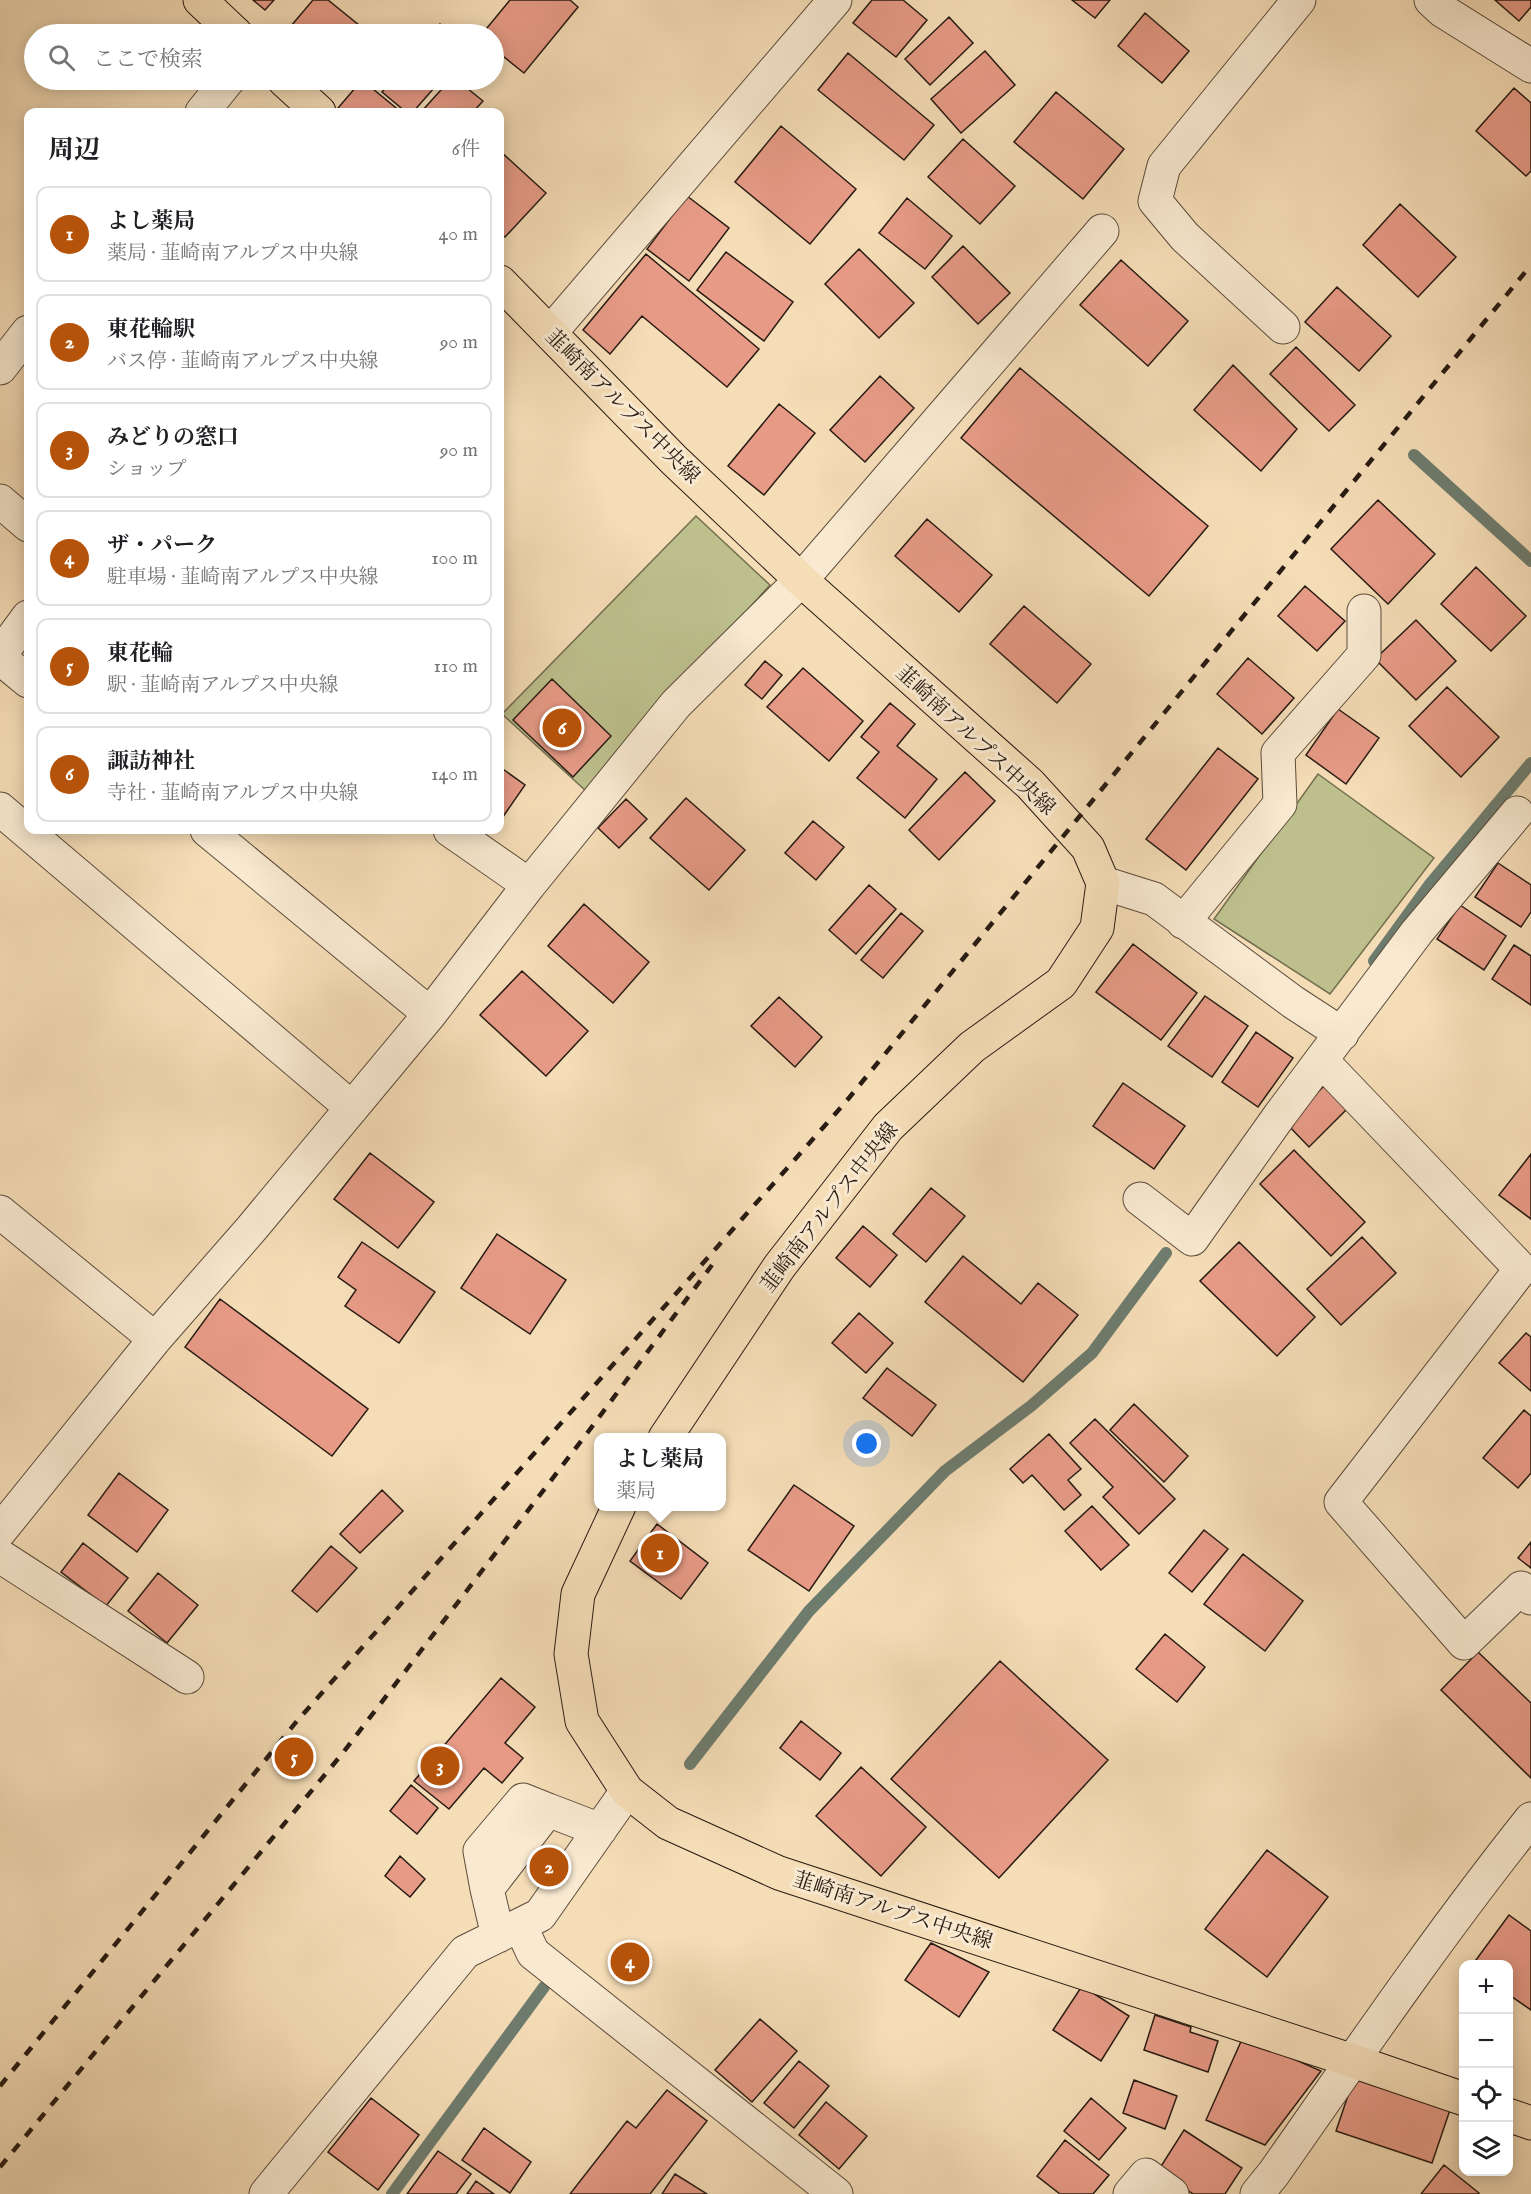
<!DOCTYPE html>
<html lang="ja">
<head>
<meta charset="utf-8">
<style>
	:root { --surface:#fff; --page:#f2f2f2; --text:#202124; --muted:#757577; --line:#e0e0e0; --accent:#b45309 }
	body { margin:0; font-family:"IM FELL English","Noto Serif JP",serif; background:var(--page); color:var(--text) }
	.controls { position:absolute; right:18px; bottom:18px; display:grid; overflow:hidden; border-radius:12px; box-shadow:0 3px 15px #0003 }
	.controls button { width:54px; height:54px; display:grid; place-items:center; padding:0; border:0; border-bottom:2px solid var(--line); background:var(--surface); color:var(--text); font:30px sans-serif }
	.you { position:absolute; left:867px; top:1444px; width:21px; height:21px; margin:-15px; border:4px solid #fff; border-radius:50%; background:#1a73e8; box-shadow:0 0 0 9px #1a73e833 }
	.badge { display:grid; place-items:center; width:39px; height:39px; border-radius:50%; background:var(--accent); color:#fff; font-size:20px; font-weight:700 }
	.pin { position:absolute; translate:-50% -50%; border:3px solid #fff; box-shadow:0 2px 6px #0006 }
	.popup { position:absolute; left:594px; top:1433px; width:132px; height:78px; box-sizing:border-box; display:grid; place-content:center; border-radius:12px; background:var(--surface); filter:drop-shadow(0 2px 4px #0005); font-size:20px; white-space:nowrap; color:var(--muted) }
	.popup b { font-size:22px; color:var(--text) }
	.popup::after { content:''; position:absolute; left:50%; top:100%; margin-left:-12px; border:12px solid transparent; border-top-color:var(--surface) }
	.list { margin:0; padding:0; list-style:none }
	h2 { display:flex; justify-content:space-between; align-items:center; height:78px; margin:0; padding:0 24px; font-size:26px }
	h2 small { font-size:20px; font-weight:400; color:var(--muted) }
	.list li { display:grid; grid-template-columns:39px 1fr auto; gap:18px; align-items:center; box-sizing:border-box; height:96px; margin:0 12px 12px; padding:0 12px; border:2px solid var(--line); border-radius:12px }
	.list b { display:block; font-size:22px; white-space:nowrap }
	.list p { margin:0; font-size:20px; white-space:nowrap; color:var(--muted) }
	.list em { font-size:20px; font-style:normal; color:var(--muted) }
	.icon { flex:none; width:33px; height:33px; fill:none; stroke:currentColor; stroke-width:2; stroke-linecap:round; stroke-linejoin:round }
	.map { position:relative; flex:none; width:1531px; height:2194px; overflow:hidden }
	.search { position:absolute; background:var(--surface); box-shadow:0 3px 15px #0003; left:24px; top:24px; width:480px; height:66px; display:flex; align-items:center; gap:15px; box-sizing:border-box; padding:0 21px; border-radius:33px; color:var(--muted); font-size:22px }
	.panel { position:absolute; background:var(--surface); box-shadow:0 3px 15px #0003; left:24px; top:108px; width:480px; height:726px; border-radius:12px }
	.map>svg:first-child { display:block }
</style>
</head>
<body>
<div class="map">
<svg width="1531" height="2194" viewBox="0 0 1531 2194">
	<rect width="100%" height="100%" fill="#f5ddb7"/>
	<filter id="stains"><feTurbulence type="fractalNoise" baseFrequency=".00333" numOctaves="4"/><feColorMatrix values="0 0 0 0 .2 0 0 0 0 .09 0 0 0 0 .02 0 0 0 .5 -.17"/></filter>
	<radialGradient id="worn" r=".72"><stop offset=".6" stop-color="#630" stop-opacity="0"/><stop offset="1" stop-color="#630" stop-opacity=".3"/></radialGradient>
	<path fill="#bdc08d" stroke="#726e50" stroke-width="1.5" d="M696,516L770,585L586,791L502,714Z
		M1318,774L1434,858L1330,994L1214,919Z"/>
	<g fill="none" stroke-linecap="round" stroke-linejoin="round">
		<path stroke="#6e7c6e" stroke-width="12" d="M1414,455L1531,561
			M1374,961L1430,884L1531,763
			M690,1764L809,1611L945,1471L1031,1406L1092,1353L1166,1253
			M392,2194L544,1987"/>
	</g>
	<path fill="#e79b87" stroke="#281b13" stroke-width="1.5" d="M253,0H274L265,10Z
		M313,0H328L370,34H286L285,33Z
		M510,0H570L578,7L524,73L494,49V34H482Z
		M872,0H903L927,20L896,57L853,23Z
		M1072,0H1110L1095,18Z
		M1495,0H1531V7L1519,21Z
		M1145,13L1189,51L1162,83L1118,46Z
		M949,17L973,43L930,85L905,59Z
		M440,24L453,34H431Z
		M985,51L1015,85L961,133L931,99Z
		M848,53L934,125L904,160L818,90Z
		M362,80L401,112H344L338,108Z
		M393,80H441L413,112H406L382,92Z
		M450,80H457L483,101L473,112H421Z
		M1514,88L1531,103V171L1526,176L1476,131Z
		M1056,92L1124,149L1083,199L1014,142Z
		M781,126L856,189L810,244L735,182Z
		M963,139L1015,186L980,224L928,177Z
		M500,151L546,193L505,237L500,233Z
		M687,196L729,228L689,281L647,249Z
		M907,198L952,236L925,269L879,233Z
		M1400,204L1456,257L1418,297L1363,245Z
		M963,246L1010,293L978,324L932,277Z
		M859,249L914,303L879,338L825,284Z
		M726,252L793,302L764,341L697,290Z
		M646,254L759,349L727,387L642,316L610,354L583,330Z
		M1121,260L1188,321L1148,366L1080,305Z
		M1337,287L1391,336L1359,371L1305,322Z
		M1296,347L1355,405L1329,431L1270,374Z
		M1233,365L1297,429L1261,471L1194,410Z
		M1020,368L1208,526L1149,596L961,438Z
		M880,376L914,408L865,462L830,430Z
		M779,404L815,433L764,495L728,466Z
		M1378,500L1435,554L1388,604L1331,549Z
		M927,519L992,575L959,612L895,556Z
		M1476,567L1526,616L1491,651L1441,604Z
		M1305,586L1345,621L1317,651L1278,616Z
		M1024,606L1091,664L1057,703L990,644Z
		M1416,620L1456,661L1416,700L1375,659Z
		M1248,658L1294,698L1262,734L1217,694Z
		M765,661L782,675L762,699L745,685Z
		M803,668L863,721L829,761L767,707Z
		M552,679L611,736L573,777L513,720Z
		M1447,687L1499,737L1461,777L1409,726Z
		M890,703L915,724L897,746L937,779L905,818L857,778L879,752L861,737Z
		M1338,709L1379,738L1346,784L1306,755Z
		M1218,748L1258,779L1186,870L1146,839Z
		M500,767L525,785L500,821Z
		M965,772L995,801L939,860L909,830Z
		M686,798L745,850L709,890L650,838Z
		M626,799L647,819L619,848L598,828Z
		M813,821L844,847L816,880L785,853Z
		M1498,863L1531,885V912L1521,927L1475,897Z
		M869,885L896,909L856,954L829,930Z
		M584,904L649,962L613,1003L548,946Z
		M1460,905L1506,936L1484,970L1437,939Z
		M901,913L923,931L883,978L861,960Z
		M1133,944L1197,993L1161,1040L1096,992Z
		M1514,945L1531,956V1005L1492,979Z
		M522,971L588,1031L546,1076L480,1015Z
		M1205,996L1248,1026L1212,1077L1168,1046Z
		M779,997L822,1037L795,1067L751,1026Z
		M1256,1032L1293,1058L1258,1107L1222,1082Z
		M1123,1083L1185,1126L1154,1169L1093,1126Z
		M1324,1086L1347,1109L1309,1147L1286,1123Z
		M1294,1150L1365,1222L1331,1256L1260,1184Z
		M370,1153L434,1202L398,1248L334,1199Z
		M1531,1154V1219L1499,1195Z
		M931,1188L965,1216L926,1262L893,1234Z
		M863,1226L897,1255L870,1287L836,1258Z
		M497,1234L566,1280L530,1334L461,1288Z
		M1362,1237L1396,1273L1341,1325L1307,1289Z
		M362,1242L435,1292L399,1343L345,1306L356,1290L338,1277Z
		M1239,1242L1315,1317L1277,1356L1200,1281Z
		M963,1256L1021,1304L1038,1283L1078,1315L1023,1382L925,1302Z
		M220,1299L368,1409L332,1456L185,1347Z
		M859,1313L893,1343L866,1373L832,1343Z
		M1526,1333L1531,1337V1391L1499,1363Z
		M887,1368L936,1405L912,1436L863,1398Z
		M1134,1404L1188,1456L1164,1482L1110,1430Z
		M1524,1410L1531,1416V1473L1518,1488L1483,1458Z
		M1095,1419L1175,1499L1139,1534L1103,1497L1113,1487L1070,1443Z
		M1049,1434L1081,1469L1068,1480L1081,1495L1064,1510L1032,1475L1023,1483L1010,1469Z
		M119,1473L168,1510L137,1552L88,1515Z
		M794,1485L854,1526L809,1591L748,1550Z
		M382,1490L403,1511L360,1553L340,1534Z
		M1092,1506L1129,1545L1101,1570L1065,1531Z
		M657,1524L708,1563L681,1599L630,1561Z
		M1204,1530L1228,1549L1192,1592L1169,1573Z
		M1531,1542V1568L1518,1558Z
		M83,1543L128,1578L106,1606L61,1572Z
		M331,1546L357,1568L317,1612L292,1591Z
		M1243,1554L1303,1601L1265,1651L1204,1604Z
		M158,1573L198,1605L167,1643L128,1611Z
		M1165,1634L1205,1667L1177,1702L1136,1669Z
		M1478,1652L1531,1703V1778L1441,1690Z
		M1000,1661L1108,1760L999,1878L891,1779Z
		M501,1678L535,1707L505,1743L523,1758L502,1783L484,1768L449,1809L414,1781Z
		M801,1721L841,1753L820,1780L780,1748Z
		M861,1767L926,1827L881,1876L816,1816Z
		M411,1785L438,1808L417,1834L390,1811Z
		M1267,1850L1328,1897L1267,1977L1205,1929Z
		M400,1856L425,1879L410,1897L385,1876Z
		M1509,1915L1531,1931V2010L1508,1994V1964H1473Z
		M931,1943L989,1972L959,2017L905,1980Z
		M1082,1986L1129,2016L1101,2061L1053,2030Z
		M1155,2015L1191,2027L1190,2032L1218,2041L1208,2072L1144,2050Z
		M760,2019L797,2051L752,2102L715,2070Z
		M1243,2037L1321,2071L1265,2145L1206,2120Z
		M799,2061L829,2086L794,2128L764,2103Z
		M1356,2072L1452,2104L1432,2163L1336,2131Z
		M1134,2080L1177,2096L1165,2129L1123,2113Z
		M667,2090L707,2121L650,2194H570L627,2121L636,2128Z
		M371,2098L419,2135L378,2190L328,2152Z
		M1091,2098L1126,2128L1099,2160L1064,2131Z
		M826,2102L867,2136L839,2169L799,2135Z
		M484,2128L531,2162L510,2193L462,2160Z
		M1184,2130L1242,2168L1225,2194H1193L1158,2171Z
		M1065,2140L1109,2175L1093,2194H1060L1037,2176Z
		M438,2151L471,2174L456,2194H407Z
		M1444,2165L1479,2193L1478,2194H1421Z
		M675,2174L707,2194H662Z
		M476,2181L494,2194H467Z"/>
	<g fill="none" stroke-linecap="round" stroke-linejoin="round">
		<defs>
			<path id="minor" d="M1431,0L1443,11L1531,66
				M202,112L228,80
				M1283,327L1185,237L1155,201L1164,166L1299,0
				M550,333L835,0
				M0,368L28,332
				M0,501L28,525
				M0,655L28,617
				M0,658L28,681
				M0,809L352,1108
				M207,830L430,1014
				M450,830L529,885
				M1103,883L1154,899L1293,1002L1342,1034
				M1183,922L1280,804L1278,753L1364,655V611
				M1322,1061L1521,1269L1341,1502L1464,1643L1521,1588L1531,1598
				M1140,1199L1192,1239L1280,1115L1417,932L1517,813
				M0,1212L155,1339
				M0,1531L155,1339L252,1228L430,1014L529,885L676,704L801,580L1102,231
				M0,1556L187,1677
				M487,1889L480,1851L523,1800L548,1810
				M520,1925L533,1953L836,2194
				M498,1936L487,1889L548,1810L600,1830
				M266,2194L465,1952L540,1915L627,1791
				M1130,2194L1146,2175L1172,2194
				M1257,2194L1274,2173C1358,2053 1440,1933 1531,1819"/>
			<path id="major" d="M200,0L236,34
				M284,80L319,112
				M500,282L674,460L801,580L1030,784L1088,848L1103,883L1097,928L1061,983L972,1047L888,1127L779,1267L665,1438
				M619,1506L578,1594L571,1654L582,1721L627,1791L668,1823L779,1873L1353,2061L1464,2099
				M1508,2115L1531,2123"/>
		</defs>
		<use href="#minor" stroke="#5b4c3c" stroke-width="35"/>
		<use href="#major" stroke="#281b13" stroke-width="35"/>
		<use href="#minor" stroke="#f8e9d0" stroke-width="33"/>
		<use href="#major" stroke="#f5ddb7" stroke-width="33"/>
		<path stroke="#281b13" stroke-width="4.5" stroke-dasharray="10 10" stroke-linecap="butt" d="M0,2086L297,1721L844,1104L1531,265
			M0,2167L342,1754L588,1432L712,1265"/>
	</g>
	<g text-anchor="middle" stroke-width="6" stroke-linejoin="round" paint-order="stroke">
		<g font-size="21" fill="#281b13" stroke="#f8e9d0">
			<text transform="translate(623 406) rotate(45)" y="7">韮崎南アルプス中央線</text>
			<text transform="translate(976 740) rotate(43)" y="7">韮崎南アルプス中央線</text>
			<text transform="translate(829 1207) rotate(-52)" y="7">韮崎南アルプス中央線</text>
			<text transform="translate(893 1910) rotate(18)" y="7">韮崎南アルプス中央線</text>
		</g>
	</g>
	<rect width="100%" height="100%" filter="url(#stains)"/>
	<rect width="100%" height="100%" fill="url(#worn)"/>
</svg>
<div class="controls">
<button>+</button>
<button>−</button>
<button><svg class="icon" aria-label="locate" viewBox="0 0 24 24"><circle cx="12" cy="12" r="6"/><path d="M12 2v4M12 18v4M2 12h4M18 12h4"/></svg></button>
<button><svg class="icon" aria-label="layers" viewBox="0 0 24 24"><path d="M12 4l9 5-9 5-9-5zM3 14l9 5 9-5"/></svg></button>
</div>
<div class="you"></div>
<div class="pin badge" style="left:660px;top:1553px">1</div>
<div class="popup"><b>よし薬局</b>薬局</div>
<div class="pin badge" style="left:549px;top:1867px">2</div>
<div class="pin badge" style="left:440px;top:1766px">3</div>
<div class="pin badge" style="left:630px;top:1962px">4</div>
<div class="pin badge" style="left:294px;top:1757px">5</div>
<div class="pin badge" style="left:562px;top:728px">6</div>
<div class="search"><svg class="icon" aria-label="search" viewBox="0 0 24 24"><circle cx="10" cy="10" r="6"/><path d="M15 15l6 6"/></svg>ここで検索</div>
<section class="panel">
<h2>周辺<small>6件</small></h2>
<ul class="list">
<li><span class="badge">1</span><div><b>よし薬局</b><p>薬局 · 韮崎南アルプス中央線</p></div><em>40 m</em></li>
<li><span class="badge">2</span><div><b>東花輪駅</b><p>バス停 · 韮崎南アルプス中央線</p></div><em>90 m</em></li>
<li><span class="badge">3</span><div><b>みどりの窓口</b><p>ショップ</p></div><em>90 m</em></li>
<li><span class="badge">4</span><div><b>ザ・パーク</b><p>駐車場 · 韮崎南アルプス中央線</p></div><em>100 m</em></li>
<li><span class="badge">5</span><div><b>東花輪</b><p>駅 · 韮崎南アルプス中央線</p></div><em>110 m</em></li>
<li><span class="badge">6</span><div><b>諏訪神社</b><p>寺社 · 韮崎南アルプス中央線</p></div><em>140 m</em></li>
</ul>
</section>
</div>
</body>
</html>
